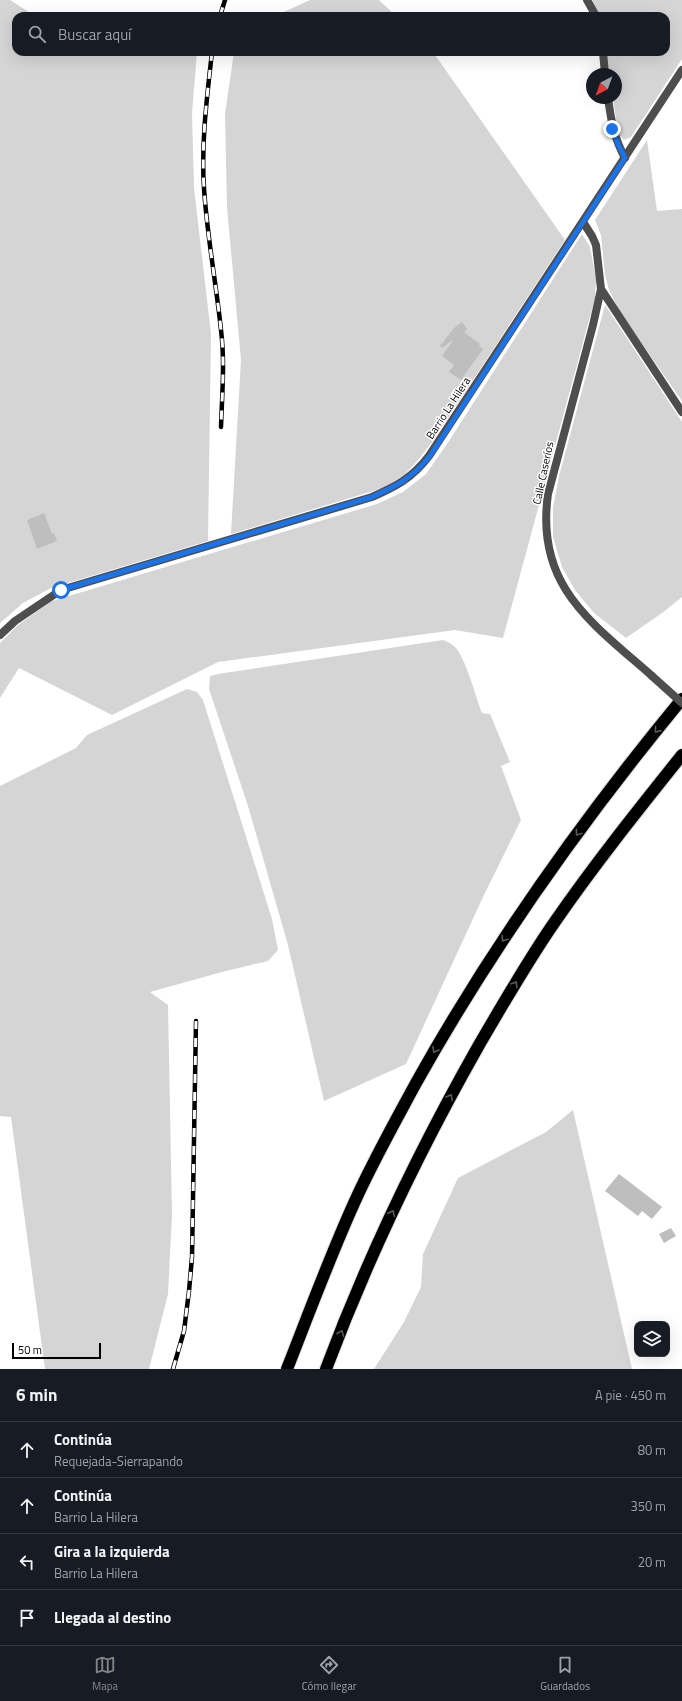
<!DOCTYPE html>
<html lang="es">
<head>
<meta charset="utf-8">
<style>
	:root { --surface:#171b24; --page:#242831; --text:#f1f3f6; --muted:#9ea1a6; --line:#363941; --accent:#858687 }
	body { margin:0; font-family:"Titillium Web",sans-serif; background:var(--page); color:var(--text) }
	.controls { position:absolute; right:12px; bottom:12px; display:grid; overflow:hidden; border-radius:8px; box-shadow:0 4px 16px #0002 }
	.controls button { width:36px; height:36px; display:grid; place-items:center; padding:0; border:0; border-bottom:1px solid var(--line); background:var(--surface); color:var(--text); font:20px sans-serif }
	.compass { position:absolute; left:586px; top:68px; width:36px; height:36px; border-radius:50%; background:var(--surface); box-shadow:0 4px 16px #0002; rotate:221deg }
	.scale { position:absolute; left:12px; bottom:10px; width:89px; box-sizing:border-box; padding-left:4px; border:2px solid #000; border-top:0; font-size:11px; line-height:14px; white-space:nowrap; color:#000; -webkit-text-stroke:3px #fff; paint-order:stroke }
	.stop { position:absolute; width:12px; height:12px; margin:-9px; border:3px solid #1a73e8; border-radius:50%; background:#fff }
	.stop.end { background:#1a73e8; border-color:#fff; box-shadow:0 1px 4px #0008 }
	.list { margin:0; padding:0; list-style:none }
	h2 { display:flex; justify-content:space-between; align-items:center; height:52px; margin:0; padding:0 16px; font-size:17px }
	h2 small { font-size:13px; font-weight:400; color:var(--muted) }
	.list li { display:grid; grid-template-columns:26px 1fr auto; gap:12px; align-items:center; box-sizing:border-box; height:56px; padding:0 16px; border-top:1px solid var(--line) }
	.list b { display:block; font-size:15px; white-space:nowrap }
	.list p { margin:0; font-size:13px; white-space:nowrap; color:var(--muted) }
	.list em { font-size:13px; font-style:normal; color:var(--muted) }
	.icon { flex:none; width:22px; height:22px; fill:none; stroke:currentColor; stroke-width:2; stroke-linecap:round; stroke-linejoin:round }
	.map { position:relative; flex:none; width:682px; height:1369px; overflow:hidden }
	.search { position:absolute; background:var(--surface); box-shadow:0 4px 16px #0002; left:12px; right:12px; top:12px; height:44px; display:flex; align-items:center; gap:10px; box-sizing:border-box; padding:0 14px; border-radius:12px; color:var(--muted); font-size:15px }
	.sheet { height:276px; background:var(--surface) }
	nav { display:flex; justify-content:space-around; align-items:center; box-sizing:border-box; height:56px; border-top:1px solid var(--line); background:var(--surface); font-size:11px; color:var(--muted) }
	nav a { display:grid; justify-items:center; gap:2px }
	nav .on { color:var(--accent) }
	.map>svg:first-child { display:block }
</style>
</head>
<body>
<div class="map">
<svg width="682" height="1369" viewBox="0 0 682 1369">
	<rect width="100%" height="100%" fill="#fff"/>
	<path fill="#d5d5d5" d="M0,0H10L35,16H16V52H197L192,113L194,188L211,334L208,541L51,588L23,603L0,623Z
		M310,0H379L396,16H275Z
		M592,0H682V59L631,137L624,140L618,133L613,98H616V74H609L606,52H666V16H599Z
		M234,52H433L565,240L433,441L418,460L404,475L383,488L231,534L241,360L227,207L225,114Z
		M647,140L657,211L682,209V401L621,314L609,290L605,275L601,235L595,220Z
		M582,234L590,247L596,279L595,298L503,638L455,630L218,662L112,715L19,668L0,698V643L18,625L52,601L377,504L403,492L426,474L449,441Z
		M605,305L682,422V597L662,613L626,638L594,613L575,590L562,567L553,537V508L559,476Z
		M443,640C448,642 452,644 456,648C467,662 475,695 482,713L490,714L510,762L501,766L521,820L483,897L406,1064L324,1101L288,945L248,806L209,689L210,676L218,674Z
		M187,689L197,692L203,700L272,919L278,950L268,961L222,972L150,992L168,1005L172,1215L168,1294L149,1369H45L11,1117L0,1116V786L76,748L87,735Z
		M573,1110L632,1369H374L404,1322L421,1287L423,1254L458,1178L546,1132Z"/>
	<path fill="#bebebe" d="M462,322L467,329L464,332L480,344L479,346L483,349L461,380L449,372L454,365L442,356L454,339L442,348L440,346L454,328Z
		M44,513L52,534L54,533L57,541L37,549L27,520Z
		M619,1174L662,1207L652,1219L642,1211L638,1216L605,1191Z
		M671,1228L676,1236L664,1243L659,1234Z"/>
	<g fill="none" stroke-linecap="round" stroke-linejoin="round">
		<defs>
			<path id="motorway" d="M287,1369C309,1313 330,1256 355,1201C373,1161 395,1122 416,1083C492,947 583,819 682,699
				M326,1369C368,1257 420,1149 479,1045C503,1004 527,962 554,923C594,865 638,810 682,755"/>
		</defs>
		<use href="#motorway" stroke="#dbdbdb" stroke-width="14"/>
		<path stroke="#4e4e4e" stroke-width="8" d="M587,0L596,16
			M603,52L605,74
			M608,98C611,120 614,138 625,158
			M583,222L592,236L596,245L601,289L593,325L548,494C535,586 591,622 652,676
			M601,289L682,412"/>
		<path stroke="#4e4e4e" stroke-width="8" d="M0,635L15,621L61,590L372,497C397,486 412,478 429,456L682,70"/>
		<use href="#motorway" stroke="#000" stroke-width="12"/>
		<defs>
			<path id="rail" d="M220,16L225,0
				M212,52C207,97 201,143 204,188C207,236 216,282 221,330C225,362 222,395 221,427
				M173,1369L184,1331L189,1291L192,1257L196,1021"/>
		</defs>
		<use href="#rail" stroke="#000" stroke-width="4.5"/>
		<use href="#rail" stroke="#fff" stroke-width="3" stroke-dasharray="9" stroke-linecap="butt"/>
		<path stroke="#4e4e4e" stroke-width="8" d="M652,676L682,703"/>
	</g>
	<defs><path id="oneway-chevron" d="M-2-3.5L2.5 0L-2 3.5" fill="none" stroke-width="1.6" stroke-linecap="round" stroke-linejoin="round"/></defs>
	<g stroke="#595959">
		<use href="#oneway-chevron" transform="translate(657 730) rotate(129)"/>
		<use href="#oneway-chevron" transform="translate(578 833) rotate(126)"/>
		<use href="#oneway-chevron" transform="translate(504 939) rotate(124)"/>
		<use href="#oneway-chevron" transform="translate(515 984) rotate(-58)"/>
		<use href="#oneway-chevron" transform="translate(435 1050) rotate(119)"/>
		<use href="#oneway-chevron" transform="translate(450 1097) rotate(-61)"/>
		<use href="#oneway-chevron" transform="translate(392 1213) rotate(-65)"/>
		<use href="#oneway-chevron" transform="translate(341 1333) rotate(-68)"/>
	</g>
	<g fill="none" stroke-linecap="round" stroke-linejoin="round">
		<path stroke="#1a73e8" stroke-width="5" d="M61,590L372,497C398,485 411,479 430,456L625,158L618,144L612,129"/>
	</g>
	<g text-anchor="middle" stroke-width="3" stroke-linejoin="round" paint-order="stroke">
		<g font-size="11" fill="#000" stroke="#fff">
			<text transform="translate(448 408) rotate(-57)" y="4">Barrio La Hilera</text>
			<text transform="translate(543 473) rotate(-78)" y="4">Calle Caseríos</text>
		</g>
	</g>
</svg>
<div class="controls">
<button><svg class="icon" aria-label="layers" viewBox="0 0 24 24"><path d="M12 4l9 5-9 5-9-5zM3 14l9 5 9-5"/></svg></button>
</div>
<svg class="compass" viewBox="-18 -18 36 36"><path d="M0-13l5 13h-10z" fill="#e53935"/><path d="M0 13l5-13h-10z" fill="#9ea1a6"/></svg>
<div class="scale">50 m</div>
<div class="stop" style="left:61px;top:590px"></div>
<div class="stop end" style="left:612px;top:129px"></div>
<div class="search"><svg class="icon" aria-label="search" viewBox="0 0 24 24"><circle cx="10" cy="10" r="6"/><path d="M15 15l6 6"/></svg>Buscar aquí</div>
</div>
<section class="sheet">
<h2>6 min<small>A pie · 450 m</small></h2>
<ul class="list">
<li><svg class="icon" aria-label="ahead" viewBox="0 0 24 24"><path d="M12 20V5M6 11l6-6 6 6"/></svg><div><b>Continúa</b><p>Requejada-Sierrapando</p></div><em>80 m</em></li>
<li><svg class="icon" aria-label="ahead" viewBox="0 0 24 24"><path d="M12 20V5M6 11l6-6 6 6"/></svg><div><b>Continúa</b><p>Barrio La Hilera</p></div><em>350 m</em></li>
<li><svg class="icon" aria-label="left" viewBox="0 0 24 24"><path d="M17 20v-9H6M10 6l-5 5 5 5"/></svg><div><b>Gira a la izquierda</b><p>Barrio La Hilera</p></div><em>20 m</em></li>
<li><svg class="icon" aria-label="arrive" viewBox="0 0 24 24"><path d="M6 21V4h12l-3 4 3 4H6"/></svg><div><b>Llegada al destino</b></div></li>
</ul>
</section>
<nav>
<a class="on"><svg class="icon" aria-label="map" viewBox="0 0 24 24"><path d="M3 6l6-2 6 2 6-2v14l-6 2-6-2-6 2zM9 4v14M15 6v14"/></svg>Mapa</a>
<a><svg class="icon" aria-label="directions" viewBox="0 0 24 24"><path d="M12 3l9 9-9 9-9-9zM9 14v-3h6M13 9l2 2-2 2"/></svg>Cómo llegar</a>
<a><svg class="icon" aria-label="saved" viewBox="0 0 24 24"><path d="M7 4h10v16l-5-4-5 4z"/></svg>Guardados</a>
</nav>
</body>
</html>
